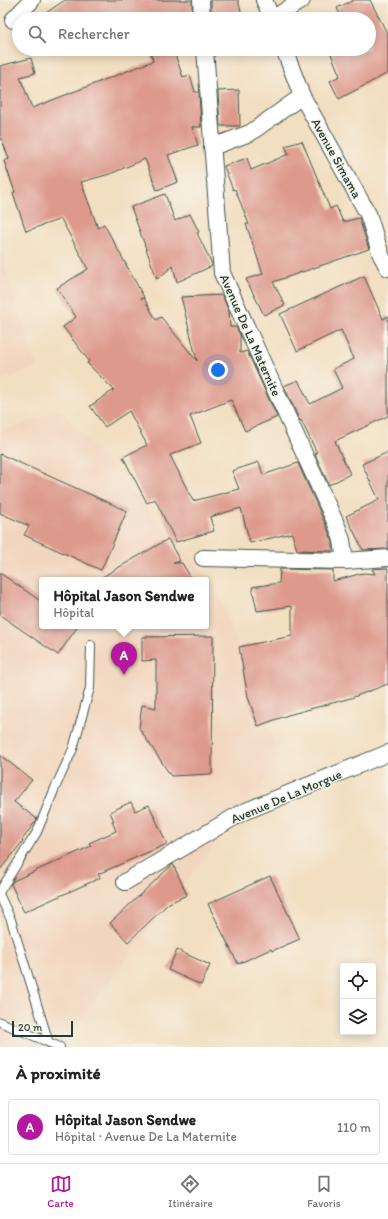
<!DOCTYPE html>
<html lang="fr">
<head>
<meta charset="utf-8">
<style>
	:root { --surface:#fff; --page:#f2f2f2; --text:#222; --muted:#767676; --line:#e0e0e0; --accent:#b5179e }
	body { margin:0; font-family:Itim,sans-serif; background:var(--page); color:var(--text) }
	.controls { position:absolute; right:12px; bottom:12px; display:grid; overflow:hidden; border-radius:4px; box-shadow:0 2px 10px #0003 }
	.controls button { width:36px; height:36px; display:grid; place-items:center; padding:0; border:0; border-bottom:1px solid var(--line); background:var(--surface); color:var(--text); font:20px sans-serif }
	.scale { position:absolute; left:12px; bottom:10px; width:61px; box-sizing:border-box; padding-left:4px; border:2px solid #1f3d34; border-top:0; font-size:11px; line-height:14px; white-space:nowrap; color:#1f3d34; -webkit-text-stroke:3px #f7f3e8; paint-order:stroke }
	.you { position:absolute; left:218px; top:370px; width:14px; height:14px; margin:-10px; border:3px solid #fff; border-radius:50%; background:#1a73e8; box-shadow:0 0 0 6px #1a73e833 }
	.badge { display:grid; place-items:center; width:26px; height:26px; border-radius:50%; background:var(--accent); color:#fff; font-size:13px; font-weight:700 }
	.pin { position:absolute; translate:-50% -33px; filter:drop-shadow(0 1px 2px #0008) }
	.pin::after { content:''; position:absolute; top:21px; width:14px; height:12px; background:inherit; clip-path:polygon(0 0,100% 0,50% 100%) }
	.popup { position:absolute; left:39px; top:577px; width:170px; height:52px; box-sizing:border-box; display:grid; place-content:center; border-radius:4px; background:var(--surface); filter:drop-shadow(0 1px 3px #0005); font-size:13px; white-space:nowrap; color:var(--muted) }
	.popup b { font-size:15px; color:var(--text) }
	.popup::after { content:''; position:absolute; left:50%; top:100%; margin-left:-8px; border:8px solid transparent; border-top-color:var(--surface) }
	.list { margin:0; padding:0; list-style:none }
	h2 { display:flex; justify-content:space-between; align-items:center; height:52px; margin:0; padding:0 16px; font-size:17px }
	h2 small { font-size:13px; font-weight:400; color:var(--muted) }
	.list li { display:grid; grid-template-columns:26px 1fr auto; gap:12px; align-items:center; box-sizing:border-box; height:56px; margin:0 8px 8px; padding:0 8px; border:1px solid var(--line); border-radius:4px }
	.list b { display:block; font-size:15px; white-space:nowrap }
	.list p { margin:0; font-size:13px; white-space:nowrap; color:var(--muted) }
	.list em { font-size:13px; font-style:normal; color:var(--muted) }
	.icon { flex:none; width:22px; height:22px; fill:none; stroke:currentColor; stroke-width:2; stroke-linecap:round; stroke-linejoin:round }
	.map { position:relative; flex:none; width:388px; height:1047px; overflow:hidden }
	.search { position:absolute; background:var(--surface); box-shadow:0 2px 10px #0003; left:12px; right:12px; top:12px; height:44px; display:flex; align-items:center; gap:10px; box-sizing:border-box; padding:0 14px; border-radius:22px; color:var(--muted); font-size:15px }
	.sheet { height:116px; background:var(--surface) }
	nav { display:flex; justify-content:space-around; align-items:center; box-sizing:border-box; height:56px; border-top:1px solid var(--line); background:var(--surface); font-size:11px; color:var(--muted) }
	nav a { display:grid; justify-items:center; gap:2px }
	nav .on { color:var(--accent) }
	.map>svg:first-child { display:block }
</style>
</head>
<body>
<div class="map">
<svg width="388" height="1047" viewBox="0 0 388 1047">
	<rect width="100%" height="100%" fill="#f7f3e8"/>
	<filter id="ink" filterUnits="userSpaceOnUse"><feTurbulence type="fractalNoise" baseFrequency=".025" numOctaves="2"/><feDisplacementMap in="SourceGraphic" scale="8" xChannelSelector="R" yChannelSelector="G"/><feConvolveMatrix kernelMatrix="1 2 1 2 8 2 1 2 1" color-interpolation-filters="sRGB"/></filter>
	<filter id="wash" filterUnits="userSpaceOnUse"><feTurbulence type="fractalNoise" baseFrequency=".012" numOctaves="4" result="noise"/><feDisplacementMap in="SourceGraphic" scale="16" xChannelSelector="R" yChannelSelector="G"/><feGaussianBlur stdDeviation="0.9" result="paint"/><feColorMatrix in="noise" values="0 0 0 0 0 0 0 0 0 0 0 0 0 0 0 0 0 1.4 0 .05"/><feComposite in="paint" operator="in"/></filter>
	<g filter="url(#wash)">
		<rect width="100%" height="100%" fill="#f2dec0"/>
		<path fill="#f2d5be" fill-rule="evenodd" d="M0,248L36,367L0,381Z
			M61,410L217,590L280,760L145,934L61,1047H0V432ZM42,580H206V626H42Z"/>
		<g id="blocks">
			<path fill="#dd998c" d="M65,0H192V19H37Z
				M211,0H238L243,19H211Z
				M354,0H370L388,35V73L339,99L330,81L340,76L329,49H369V19H342L337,8Z
				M149,49H173L183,77L190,75L195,92H199L201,127H192L198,145L168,155L178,182L157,190L145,159L110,174L81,182L98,228L104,224L141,292L144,297L141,299L144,298L156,320L161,317L197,361L181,297L222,295L229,311L230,327H236L240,335V353L247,351L277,417L245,431L231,400L190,416L201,443L170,455L193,501L239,489L232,471L259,462L263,475L298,463L328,530L333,542V551L297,550L292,533L250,543L241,508L210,517L214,531L176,542L155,499L147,503L123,457L147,445L129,411L105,427L90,406L114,390L87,363L89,361L63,327L76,317L57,288L88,269L61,219L26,231L13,193L15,192L4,161L9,159L0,135V66L31,58L35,73L20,77L32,108L153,61Z
				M239,90L240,126H220L218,91Z
				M302,141L330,209L336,206L343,222L359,218L369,249L273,282L285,305L264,315L246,279L263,274L246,224H249L235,189L233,190L224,166L247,158L251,170L289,154L285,146Z
				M165,194L175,221L190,214L199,232L197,233L212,264V266L177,282L173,266L157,279L131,207Z
				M364,276L383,319L388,316V416L335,441L350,474L329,485L315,454L317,453L301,420L300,421L284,386L298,380L310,404L342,388L333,369L354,359L341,330L297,351L280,314Z
				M388,452V549L363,550L346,516L379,500L362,464Z
				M0,454L127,511L101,570L24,535L29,526L0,513Z
				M168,539L180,561L173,563H182L192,580H97Z
				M388,568V684L351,698L288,715L258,726L248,697L239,647L292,636V606L257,611L252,587L279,583L280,569L333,570V581L363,573L375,574L372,569Z
				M0,573L42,602V626H78L58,655L0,615Z
				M213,636L212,774L171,776L139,728L142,705L156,708V660L142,661V637Z
				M0,755L32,780L14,802L37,819L35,822L22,840L23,841L0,870Z
				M131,802L135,811L149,805L167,844L98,874L100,878L24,912L11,884L13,881L91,846L89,843L116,831L112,821H114L110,812Z
				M173,864L187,895L169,903L128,942L110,923Z
				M270,876L300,939L272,951L271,949L238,964L208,904Z
				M177,950L210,965L201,985L168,970Z"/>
		</g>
	</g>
	<g filter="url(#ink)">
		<use href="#blocks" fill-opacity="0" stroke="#3f5549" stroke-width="1"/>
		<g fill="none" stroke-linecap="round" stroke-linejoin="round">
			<defs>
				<path id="lane" d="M0,891L37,832L55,788L73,749L90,688L91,645
					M0,896L11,920L49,1043
					M0,1022L60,1047"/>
				<path id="street" d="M201,0L202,19
					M264,0L272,19
					M272,19L302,0
					M13,20L32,0
					M205,49L222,273L337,526L342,540L345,561
					M284,49L302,96L368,214L381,255L388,268
					M212,147L250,133L302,96
					M203,558L345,561L388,558
					M125,882L241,813L388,753"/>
			</defs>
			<use href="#lane" stroke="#3f5549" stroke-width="10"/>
			<use href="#street" stroke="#3f5549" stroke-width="18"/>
			<use href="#lane" stroke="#fff" stroke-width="8"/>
			<use href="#street" stroke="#fff" stroke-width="16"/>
		</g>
	</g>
	<g text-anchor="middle" stroke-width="3" stroke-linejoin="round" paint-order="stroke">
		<g font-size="13" fill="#1f3d34" stroke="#f7f3e8">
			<text transform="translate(337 158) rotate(61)" y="5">Avenue Simama</text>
			<text transform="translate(251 335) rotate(66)" y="5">Avenue De La Maternite</text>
			<text transform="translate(286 796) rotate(-23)" y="5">Avenue De La Morgue</text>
		</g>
	</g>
</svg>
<div class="controls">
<button><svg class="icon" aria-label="locate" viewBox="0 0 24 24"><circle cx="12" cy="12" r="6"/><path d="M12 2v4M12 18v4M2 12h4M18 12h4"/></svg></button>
<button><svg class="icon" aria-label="layers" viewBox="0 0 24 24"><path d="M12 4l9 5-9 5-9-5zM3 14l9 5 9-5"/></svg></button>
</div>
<div class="scale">20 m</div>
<div class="you"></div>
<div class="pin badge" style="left:124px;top:675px">A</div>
<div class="popup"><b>Hôpital Jason Sendwe</b>Hôpital</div>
<div class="search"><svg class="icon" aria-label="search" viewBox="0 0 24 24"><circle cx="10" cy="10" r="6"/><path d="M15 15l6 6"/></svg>Rechercher</div>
</div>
<section class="sheet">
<h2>À proximité<small></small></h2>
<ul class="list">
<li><span class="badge">A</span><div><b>Hôpital Jason Sendwe</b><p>Hôpital · Avenue De La Maternite</p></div><em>110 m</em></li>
</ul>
</section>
<nav>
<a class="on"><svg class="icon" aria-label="map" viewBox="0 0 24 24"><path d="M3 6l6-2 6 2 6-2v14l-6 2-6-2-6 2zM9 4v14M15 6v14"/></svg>Carte</a>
<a><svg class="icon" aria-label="directions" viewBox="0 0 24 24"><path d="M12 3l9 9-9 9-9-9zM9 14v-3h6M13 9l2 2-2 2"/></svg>Itinéraire</a>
<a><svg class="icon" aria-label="saved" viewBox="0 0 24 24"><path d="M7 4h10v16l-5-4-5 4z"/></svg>Favoris</a>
</nav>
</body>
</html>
